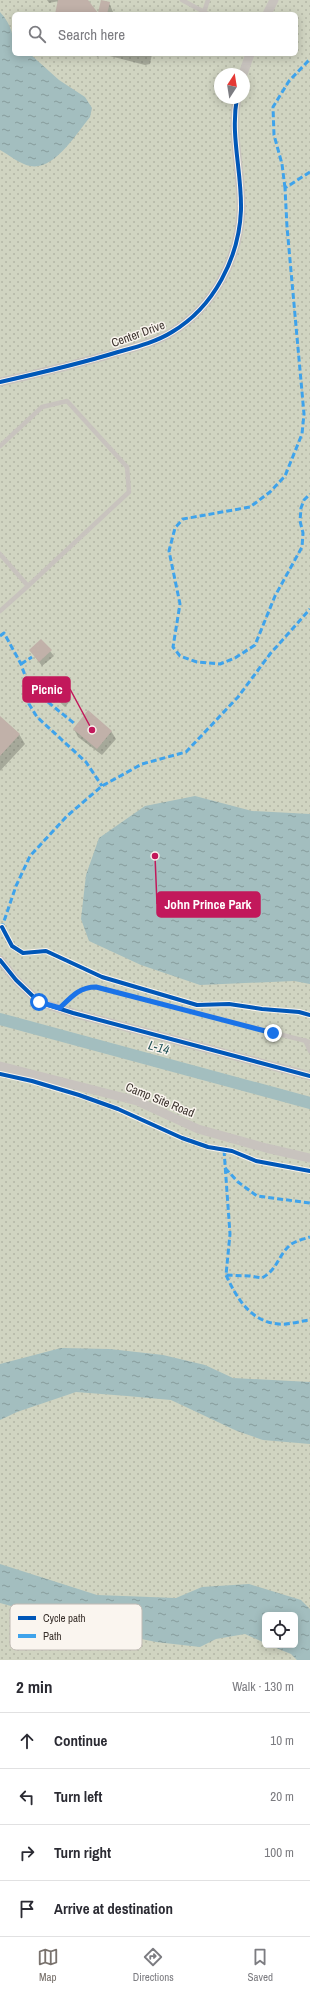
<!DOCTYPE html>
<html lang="en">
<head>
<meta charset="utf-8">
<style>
	:root { --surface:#fff; --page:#f7f7f7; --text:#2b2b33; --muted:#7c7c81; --line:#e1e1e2; --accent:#79726d }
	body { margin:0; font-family:"Archivo Narrow",sans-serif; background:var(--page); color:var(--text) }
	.controls { position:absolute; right:12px; bottom:12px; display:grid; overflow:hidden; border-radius:6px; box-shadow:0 2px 10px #0003 }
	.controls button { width:36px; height:36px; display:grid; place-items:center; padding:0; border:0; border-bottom:1px solid var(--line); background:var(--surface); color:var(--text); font:20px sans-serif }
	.compass { position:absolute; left:214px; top:68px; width:36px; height:36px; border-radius:50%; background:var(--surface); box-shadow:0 2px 10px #0003; rotate:12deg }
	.stop { position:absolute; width:12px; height:12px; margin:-9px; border:3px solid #1a73e8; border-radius:50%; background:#fff }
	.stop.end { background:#1a73e8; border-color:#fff; box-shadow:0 1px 4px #0008 }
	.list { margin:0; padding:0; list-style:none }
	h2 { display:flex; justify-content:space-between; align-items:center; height:52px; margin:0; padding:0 16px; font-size:17px }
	h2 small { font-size:13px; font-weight:400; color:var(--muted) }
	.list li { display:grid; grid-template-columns:26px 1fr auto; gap:12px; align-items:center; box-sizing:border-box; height:56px; padding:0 16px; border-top:1px solid var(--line) }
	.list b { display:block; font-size:15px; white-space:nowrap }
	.list em { font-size:13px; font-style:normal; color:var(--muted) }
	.icon { flex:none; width:22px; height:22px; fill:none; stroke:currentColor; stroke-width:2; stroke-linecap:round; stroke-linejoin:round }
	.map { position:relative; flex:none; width:310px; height:1660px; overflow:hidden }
	.search { position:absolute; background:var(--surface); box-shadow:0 2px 10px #0003; left:12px; right:12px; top:12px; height:44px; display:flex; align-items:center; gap:10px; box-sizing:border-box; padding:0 14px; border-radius:6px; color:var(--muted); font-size:15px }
	.sheet { height:276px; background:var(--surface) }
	nav { display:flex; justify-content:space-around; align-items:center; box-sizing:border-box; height:56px; border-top:1px solid var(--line); background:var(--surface); font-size:11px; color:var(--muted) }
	nav a { display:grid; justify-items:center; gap:2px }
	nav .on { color:var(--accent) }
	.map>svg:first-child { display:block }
</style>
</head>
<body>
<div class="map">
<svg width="310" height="1660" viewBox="0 0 310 1660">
	<defs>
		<pattern id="park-dots" width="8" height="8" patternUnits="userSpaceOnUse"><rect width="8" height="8" fill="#d0d4c1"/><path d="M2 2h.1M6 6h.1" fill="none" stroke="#b3b6a6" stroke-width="1.8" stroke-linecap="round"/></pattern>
		<pattern id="water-ripples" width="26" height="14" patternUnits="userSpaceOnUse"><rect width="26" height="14" fill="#a3bebf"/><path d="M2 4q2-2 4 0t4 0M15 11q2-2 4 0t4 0" fill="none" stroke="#869b9b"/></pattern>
	</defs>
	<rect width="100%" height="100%" fill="#efebe6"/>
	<path fill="url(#park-dots)" fill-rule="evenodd" d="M0,0H310V1660H0ZM14,14H296V54H14ZM220,74H244V98H220ZM265,1615H295V1645H265Z"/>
	<path fill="url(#water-ripples)" d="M0,12C12,25 14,37 14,54H30L59,80L85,97L92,108L90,117C76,134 54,171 30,166C20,164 9,155 0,150Z
		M195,796L252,811L310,814V984L294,981L200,985L141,965L89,941L81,919L86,875L99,838L145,806Z
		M61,1348L110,1349L163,1355L205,1365L233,1378L310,1382V1444L263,1440L237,1431L171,1400L127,1396L76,1392L17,1412L0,1420V1364Z
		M0,1564L97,1595L176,1598L202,1587L249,1584L301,1600L310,1609V1660H297L291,1654L269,1645H295V1615H265V1643L245,1634L216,1639L200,1647L156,1642L99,1630L0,1603Z"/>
	<path fill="#0003" d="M47,0H87L97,14H56L59,1L49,3Z
		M109,3L114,14H98Z
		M93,54H100L98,57Z
		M102,54H152L150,64L145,65Z
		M41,640L54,656L42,666L30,650Z
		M56,685L68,695L71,700L65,707L53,696L50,691Z
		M0,722L19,734L25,744L0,771Z
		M74,729L111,731L116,739L102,755L78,737Z"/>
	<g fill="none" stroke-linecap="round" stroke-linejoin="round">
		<path stroke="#a3bebf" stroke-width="12" d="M0,1019L310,1103"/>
	</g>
	<path fill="#c1b1a9" d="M58,0H88L98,13L101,0L110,2L107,14H55Z
		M41,639L52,650L39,662L29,650Z
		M56,683L69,694L62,702L49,691Z
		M88,710L112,731L97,749L73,729Z
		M0,716L20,734L0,756Z"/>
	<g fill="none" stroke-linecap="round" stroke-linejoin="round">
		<path stroke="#c8c3be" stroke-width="4.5" d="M182,0L208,14
			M204,12L208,0
			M0,446L42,407L67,401L127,467L129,492L28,586
			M0,554L28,586L0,611
			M60,1008C71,997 79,987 96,987L310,1042
			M305,1040L310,1051"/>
		<path stroke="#c8c3be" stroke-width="9" d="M267,14L274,0
			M243,74L250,54
			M0,382C40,373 79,364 118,352C136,347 156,342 172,332C214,307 239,258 241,210C242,172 230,135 237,98
			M0,960L16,980L39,1002L73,1013L310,1076
			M0,1066L137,1101L198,1129L266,1148L310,1158"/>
		<path stroke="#3fa3eb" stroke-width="3" stroke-dasharray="6 3" stroke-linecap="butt" d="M310,172L285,188L287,227L304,414L302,434L285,476L270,492L250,507L183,519L175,528L169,551L180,604L173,647L180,656L197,662L220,664L235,658L255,645L275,596L302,547L303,533L300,521L301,508L304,500L310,494
			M285,188L282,164L274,135L273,107L289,81L310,59
			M0,636L4,633L21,664L28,684L29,704L37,717L86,762L102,786
			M21,664L32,657
			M28,684L38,694L75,724
			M49,703L54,697
			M0,928L2,927L16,886L30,856L67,816L102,786L142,764L186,752L238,697L270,654L310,609
			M224,1150L230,1234L226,1275L250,1276L262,1278C278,1269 277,1257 290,1245C295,1241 304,1239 310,1237
			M225,1168L238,1182L257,1196L310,1203
			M226,1275C237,1299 251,1322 279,1324C289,1325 300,1321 310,1320"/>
		<defs>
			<path id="cycleway" d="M0,382C40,373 79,364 118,352C136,347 156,342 172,332C214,307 239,258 241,210C242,172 230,135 237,98
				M2,927L12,946L23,953L46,951L102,977L197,1005L229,1004L262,1009L299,1012L310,1015
				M0,960L16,980L39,1002L73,1013L310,1076
				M0,1074L32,1081L79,1095L118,1109L182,1138L208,1147L232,1151L256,1161L310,1171"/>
		</defs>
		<use href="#cycleway" stroke="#faf5ef" stroke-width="6"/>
		<use href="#cycleway" stroke="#0057b8" stroke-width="4"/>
	</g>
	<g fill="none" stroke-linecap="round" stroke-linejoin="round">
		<path stroke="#1a73e8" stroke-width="5" d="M39,1002L60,1008C71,997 79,987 96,987L273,1033"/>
	</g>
	<g text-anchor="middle" stroke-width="3" stroke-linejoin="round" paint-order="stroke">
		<g font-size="12" fill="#3a312c" stroke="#faf5ef">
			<text transform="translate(138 334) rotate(-20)" y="4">Center Drive</text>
			<text transform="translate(160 1100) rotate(22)" y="4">Camp Site Road</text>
		</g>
		<g font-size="13" font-style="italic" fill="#245559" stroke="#faf5ef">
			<text transform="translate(159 1047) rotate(15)" y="5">L-14</text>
		</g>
	</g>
	<rect x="10" y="1604" width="132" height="46" rx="6" fill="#faf5ef" stroke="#c0bab4" stroke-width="1"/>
	<rect x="18" y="1616" width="18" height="4" fill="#0057b8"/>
	<rect x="18" y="1634" width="18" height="4" fill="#3fa3eb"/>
	<g font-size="11" fill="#3a312c">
		<text x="43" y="1622">Cycle path</text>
		<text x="43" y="1640">Path</text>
	</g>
	<path fill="none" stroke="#c2185b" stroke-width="1.5" d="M92 730L70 689M155 856L157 904"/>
	<g fill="#c2185b" stroke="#faf5ef" stroke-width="1.5">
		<circle cx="92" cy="730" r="4"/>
		<circle cx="155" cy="856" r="4"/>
	</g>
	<g fill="#c2185b" stroke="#c2185b" stroke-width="1.5">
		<rect x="23" y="677" width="47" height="25" rx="4"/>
		<rect x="157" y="892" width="103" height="25" rx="4"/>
	</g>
	<g font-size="13" text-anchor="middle" font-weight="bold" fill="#fff">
		<text x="47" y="694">Picnic</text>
		<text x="208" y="909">John Prince Park</text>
	</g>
</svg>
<div class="controls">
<button><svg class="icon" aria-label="locate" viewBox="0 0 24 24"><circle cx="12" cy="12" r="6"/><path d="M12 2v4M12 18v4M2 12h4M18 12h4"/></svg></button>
</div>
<svg class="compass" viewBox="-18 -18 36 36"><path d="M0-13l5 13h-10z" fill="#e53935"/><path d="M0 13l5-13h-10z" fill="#7c7c81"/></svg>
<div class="stop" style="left:39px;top:1002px"></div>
<div class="stop end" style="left:273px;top:1033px"></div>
<div class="search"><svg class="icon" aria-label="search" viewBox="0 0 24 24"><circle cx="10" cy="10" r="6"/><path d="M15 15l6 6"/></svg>Search here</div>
</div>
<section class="sheet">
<h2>2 min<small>Walk · 130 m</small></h2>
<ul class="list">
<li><svg class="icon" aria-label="ahead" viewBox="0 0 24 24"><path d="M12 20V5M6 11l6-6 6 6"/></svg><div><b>Continue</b></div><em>10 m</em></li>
<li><svg class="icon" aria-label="left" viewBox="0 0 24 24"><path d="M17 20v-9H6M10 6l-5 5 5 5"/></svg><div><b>Turn left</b></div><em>20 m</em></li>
<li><svg class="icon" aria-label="right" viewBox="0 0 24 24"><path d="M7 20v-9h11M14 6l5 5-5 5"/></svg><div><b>Turn right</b></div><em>100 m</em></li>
<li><svg class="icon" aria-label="arrive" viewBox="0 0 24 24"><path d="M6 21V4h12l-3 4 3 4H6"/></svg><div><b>Arrive at destination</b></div></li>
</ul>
</section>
<nav>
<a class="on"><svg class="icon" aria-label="map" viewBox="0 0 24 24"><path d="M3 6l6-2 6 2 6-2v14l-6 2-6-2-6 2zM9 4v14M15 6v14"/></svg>Map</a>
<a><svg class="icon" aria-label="directions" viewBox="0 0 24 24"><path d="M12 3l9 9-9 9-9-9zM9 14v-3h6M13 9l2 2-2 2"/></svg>Directions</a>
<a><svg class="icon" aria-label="saved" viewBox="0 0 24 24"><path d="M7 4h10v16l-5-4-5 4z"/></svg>Saved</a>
</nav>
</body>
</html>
